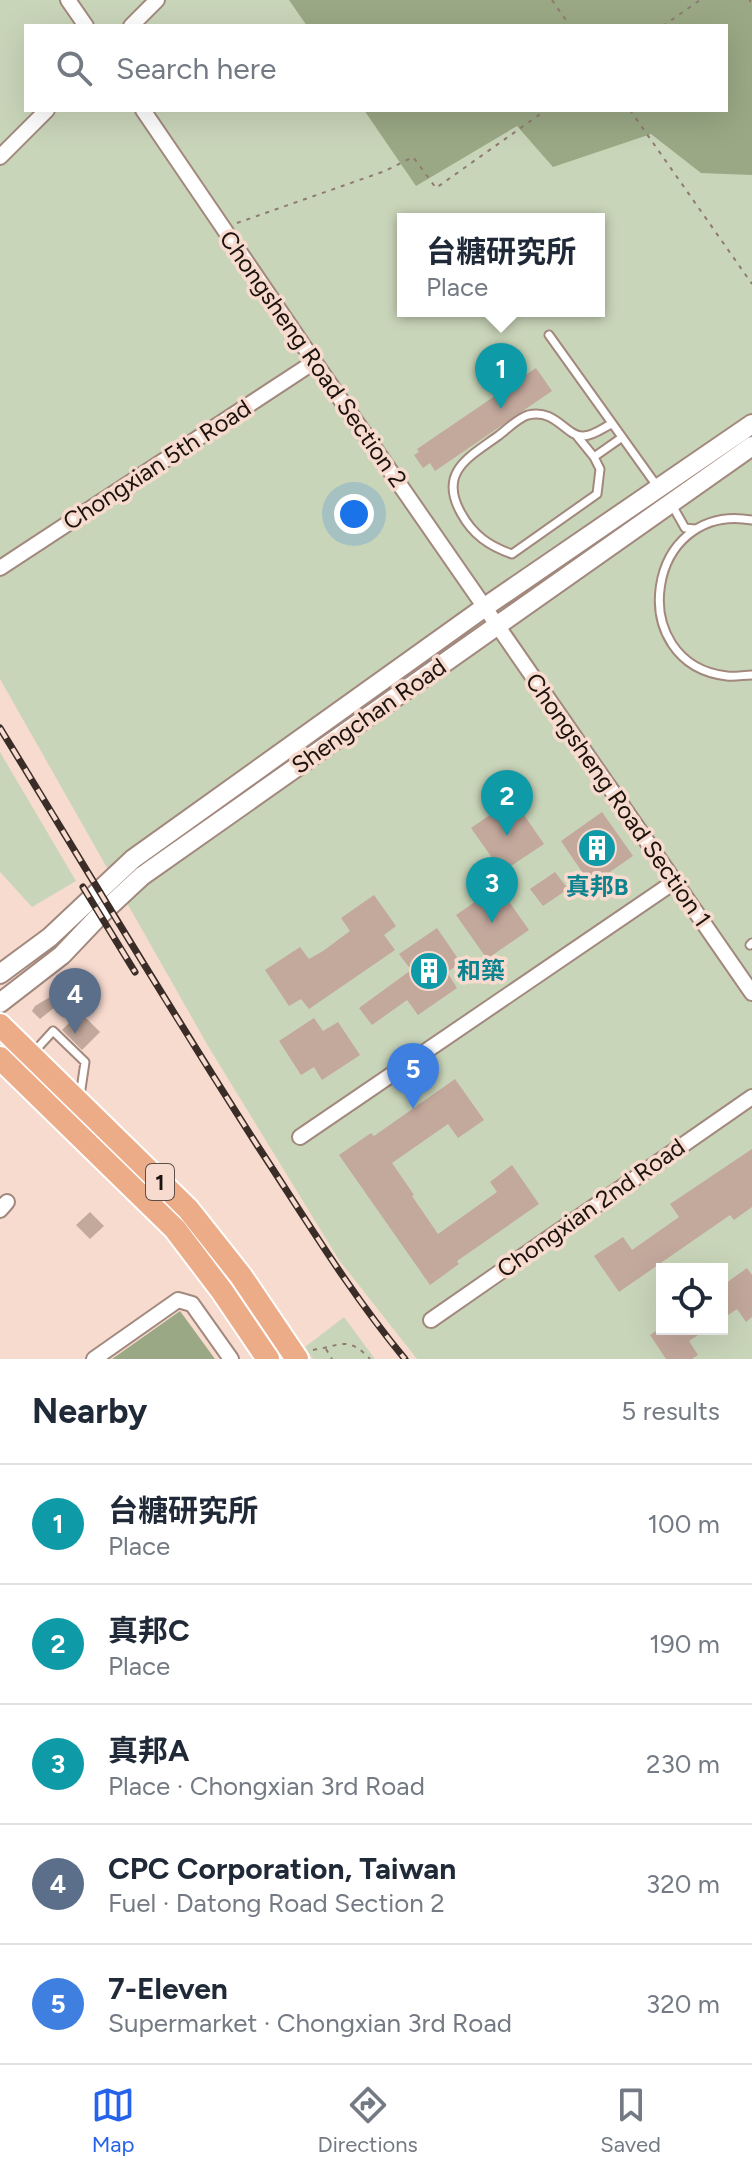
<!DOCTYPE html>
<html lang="en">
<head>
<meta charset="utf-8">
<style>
	:root { --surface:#fff; --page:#f6f6f7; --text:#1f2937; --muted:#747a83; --line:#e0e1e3; --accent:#2563eb }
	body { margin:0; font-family:Figtree,"Noto Sans TC",sans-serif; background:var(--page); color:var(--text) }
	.controls { position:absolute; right:24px; bottom:24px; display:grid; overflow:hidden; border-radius:0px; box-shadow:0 8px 32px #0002 }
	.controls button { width:72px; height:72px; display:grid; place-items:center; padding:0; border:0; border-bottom:2px solid var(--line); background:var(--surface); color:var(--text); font:40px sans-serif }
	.you { position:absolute; left:354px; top:514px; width:28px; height:28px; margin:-20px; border:6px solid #fff; border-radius:50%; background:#1a73e8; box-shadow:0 0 0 12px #1a73e833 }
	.badge { display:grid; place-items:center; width:52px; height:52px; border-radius:50%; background:var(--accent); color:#fff; font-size:26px; font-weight:700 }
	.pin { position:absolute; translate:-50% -66px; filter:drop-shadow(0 2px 4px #0008) }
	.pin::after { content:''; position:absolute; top:42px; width:28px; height:24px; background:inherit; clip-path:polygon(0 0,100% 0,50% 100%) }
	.popup { position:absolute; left:397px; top:213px; width:208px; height:104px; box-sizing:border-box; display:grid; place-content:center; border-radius:0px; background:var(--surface); filter:drop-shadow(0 2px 6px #0005); font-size:26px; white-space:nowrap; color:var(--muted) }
	.popup b { font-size:30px; color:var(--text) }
	.popup::after { content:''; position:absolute; left:50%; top:100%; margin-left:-16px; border:16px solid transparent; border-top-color:var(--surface) }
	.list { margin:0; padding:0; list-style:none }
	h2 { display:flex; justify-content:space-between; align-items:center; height:104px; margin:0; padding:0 32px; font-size:34px }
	h2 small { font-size:26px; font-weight:400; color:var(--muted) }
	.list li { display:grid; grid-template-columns:52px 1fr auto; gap:24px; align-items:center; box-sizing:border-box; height:120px; padding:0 32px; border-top:2px solid var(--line) }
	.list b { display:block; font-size:30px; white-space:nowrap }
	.list p { margin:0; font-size:26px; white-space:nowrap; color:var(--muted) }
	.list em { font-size:26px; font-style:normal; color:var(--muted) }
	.icon { flex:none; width:44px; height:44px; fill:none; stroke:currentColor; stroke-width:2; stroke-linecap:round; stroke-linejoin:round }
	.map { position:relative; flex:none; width:752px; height:1359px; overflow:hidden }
	.search { position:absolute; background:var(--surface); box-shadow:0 8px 32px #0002; left:24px; right:24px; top:24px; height:88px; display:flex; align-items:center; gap:20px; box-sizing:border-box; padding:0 28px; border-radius:0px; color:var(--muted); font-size:30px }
	.sheet { height:704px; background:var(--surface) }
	nav { display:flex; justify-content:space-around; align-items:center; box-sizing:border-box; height:112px; border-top:2px solid var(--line); background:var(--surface); font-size:22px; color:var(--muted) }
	nav a { display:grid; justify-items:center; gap:4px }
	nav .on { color:var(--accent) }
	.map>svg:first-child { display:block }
</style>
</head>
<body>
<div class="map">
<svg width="752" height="1359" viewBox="0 0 752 1359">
	<rect width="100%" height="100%" fill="#f8dbcf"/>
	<path fill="#c9d5b9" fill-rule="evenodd" d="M0,0H752V1359H417L339,1260L208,1046L0,679ZM26,26H726V110H26ZM403,219H599V311H403ZM662,1269H722V1329H662Z
		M0,752L76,881L32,907L0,872Z
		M344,1317L375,1359H313L305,1347Z"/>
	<path fill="#9aa885" d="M289,0H752V175L701,173L651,134L553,167L517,126L416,186L364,110H726V26H307Z
		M180,1311L215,1359H112Z"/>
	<path fill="#c3a89c" d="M536,368L552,391L435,471L430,463L423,468L414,455L419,452L417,449Z
		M513,799L544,844L502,872L471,828Z
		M602,812L633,856L591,885L561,841Z
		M555,872L568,889L543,906L530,889Z
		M498,886L529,930L487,959L456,915Z
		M374,895L396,926L384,935L395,950L309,1009L301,999L289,1006L265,970L300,947L309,959L323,951L350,931L341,918Z
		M437,928L461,963L447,972L457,988L418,1015L407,1000L372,1025L359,1008L411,970L399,954Z
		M55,994L60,1003L40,1019L32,1011L35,1006Z
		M80,1012L100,1032L82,1050L62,1030Z
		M314,1018L323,1031L338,1022L360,1055L322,1080L314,1067L301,1075L279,1041Z
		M455,1079L484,1120L458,1138L448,1124L392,1163L414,1195L412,1196L438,1234L497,1192L490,1182L512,1165L539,1204L457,1261L459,1264L430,1285L339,1155L371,1133L374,1136Z
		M752,1149V1207L734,1220L730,1215L619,1292L594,1256L623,1237L632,1250L679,1217L670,1204Z
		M90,1212L104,1226L90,1239L76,1225Z
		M747,1268L752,1275V1317L746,1322L737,1309L722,1319V1286Z
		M659,1329H707L689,1341L698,1355L692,1359H666L650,1335Z"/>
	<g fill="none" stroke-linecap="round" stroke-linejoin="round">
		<defs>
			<path id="lane" d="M549,335L657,486
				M611,424C603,428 593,436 583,436C566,437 556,408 528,415C518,418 506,430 498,436C469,457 438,472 461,513C473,535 489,546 512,554L597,494L600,469L594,457L621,438
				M577,436L594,457
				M672,505L685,528L695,529
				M752,520C645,501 623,664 727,676C735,677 744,675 752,675
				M750,945L752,943
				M33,1053L53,1031L85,1062L80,1096"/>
			<path id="street" d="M68,0L86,26
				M131,26L157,0
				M143,110L305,348L752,993
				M0,157L47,110
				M0,568L314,362
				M300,1137L674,882
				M0,1210L7,1202
				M431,1320L752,1097
				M94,1359L178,1300L192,1304L231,1359"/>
			<path id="secondary" d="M0,974L50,937L133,859L485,607L752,424
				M0,1003L62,955L99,916L142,876L752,446"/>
			<path id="primary" d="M0,1025L188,1209L241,1276L297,1359
				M0,1058L175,1229L222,1291L268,1359"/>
		</defs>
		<use href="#lane" stroke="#a2887d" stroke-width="11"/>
		<use href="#street" stroke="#a2887d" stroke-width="18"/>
		<use href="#secondary" stroke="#a2887d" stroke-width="22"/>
		<use href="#primary" stroke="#fff" stroke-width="26"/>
		<path stroke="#8e7a72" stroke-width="2" stroke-dasharray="4 6" stroke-linecap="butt" d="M552,0L570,26
			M750,2V0
			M663,26L700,0
			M630,110L752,284
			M237,223L385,171L413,157L436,188L546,110
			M326,1349L332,1359
			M313,1350C340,1346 348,1335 370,1359"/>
		<use href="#lane" stroke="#fff" stroke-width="7"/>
		<use href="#street" stroke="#fff" stroke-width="14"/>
		<use href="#secondary" stroke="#fff" stroke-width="18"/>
		<use href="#primary" stroke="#edac88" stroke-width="22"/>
		<defs>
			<path id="rail" d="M0,728C85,867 169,1008 257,1145C305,1218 350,1293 405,1359
				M83,887L135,972"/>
		</defs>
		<use href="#rail" stroke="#3a2d28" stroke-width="7"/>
		<use href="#rail" stroke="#f8dbcf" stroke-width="4" stroke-dasharray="12" stroke-linecap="butt"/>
	</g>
	<defs>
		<symbol id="building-disc" viewBox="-11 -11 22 22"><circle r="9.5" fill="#0f9aa8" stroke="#f8dbcf"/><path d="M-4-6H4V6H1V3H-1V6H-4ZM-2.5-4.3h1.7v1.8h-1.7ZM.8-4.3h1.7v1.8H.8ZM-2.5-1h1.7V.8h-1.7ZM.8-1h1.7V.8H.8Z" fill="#fff"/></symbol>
	</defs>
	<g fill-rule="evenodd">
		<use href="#building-disc" x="575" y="826" width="44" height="44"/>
		<use href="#building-disc" x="407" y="949" width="44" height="44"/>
	</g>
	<g text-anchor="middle" stroke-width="7" stroke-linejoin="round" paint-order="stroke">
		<rect fill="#f8dbcf" stroke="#5e4e48" stroke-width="2" x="146" y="1164" width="28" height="36" rx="6"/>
		<g font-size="22" font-weight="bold" fill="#1c120e">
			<text x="160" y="1190">1</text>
		</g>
		<g font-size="24" fill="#1c120e" stroke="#f8dbcf">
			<text transform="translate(313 359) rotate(55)" y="8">Chongsheng Road Section 2</text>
			<text transform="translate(157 465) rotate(-33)" y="8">Chongxian 5th Road</text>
			<text transform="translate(369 716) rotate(-35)" y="8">Shengchan Road</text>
			<text transform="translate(618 800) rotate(55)" y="8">Chongsheng Road Section 1</text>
			<text transform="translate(591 1208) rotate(-35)" y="8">Chongxian 2nd Road</text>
		</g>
		<g font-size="24" font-weight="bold" fill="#0d838f" stroke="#f8dbcf">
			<text x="597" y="895">真邦B</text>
			<text x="457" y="979" text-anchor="start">和築</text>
		</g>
	</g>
</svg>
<div class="controls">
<button><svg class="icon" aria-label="locate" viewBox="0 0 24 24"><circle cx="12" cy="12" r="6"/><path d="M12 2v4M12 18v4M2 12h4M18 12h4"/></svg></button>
</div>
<div class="you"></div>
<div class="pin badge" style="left:501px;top:409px;background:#0f9aa8">1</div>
<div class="popup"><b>台糖研究所</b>Place</div>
<div class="pin badge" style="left:507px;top:836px;background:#0f9aa8">2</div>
<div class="pin badge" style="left:492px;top:923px;background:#0f9aa8">3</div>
<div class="pin badge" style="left:75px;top:1034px;background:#5c6f8a">4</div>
<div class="pin badge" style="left:413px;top:1109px;background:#3f7fe0">5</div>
<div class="search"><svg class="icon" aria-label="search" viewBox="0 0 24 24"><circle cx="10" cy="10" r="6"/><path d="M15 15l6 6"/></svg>Search here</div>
</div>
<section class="sheet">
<h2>Nearby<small>5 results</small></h2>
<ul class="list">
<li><span class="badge" style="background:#0f9aa8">1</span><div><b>台糖研究所</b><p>Place</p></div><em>100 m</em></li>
<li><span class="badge" style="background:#0f9aa8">2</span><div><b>真邦C</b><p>Place</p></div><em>190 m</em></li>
<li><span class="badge" style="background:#0f9aa8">3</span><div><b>真邦A</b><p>Place · Chongxian 3rd Road</p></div><em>230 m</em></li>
<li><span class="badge" style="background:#5c6f8a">4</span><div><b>CPC Corporation, Taiwan</b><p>Fuel · Datong Road Section 2</p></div><em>320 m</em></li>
<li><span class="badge" style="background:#3f7fe0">5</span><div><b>7-Eleven</b><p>Supermarket · Chongxian 3rd Road</p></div><em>320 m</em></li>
</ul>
</section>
<nav>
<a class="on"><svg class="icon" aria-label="map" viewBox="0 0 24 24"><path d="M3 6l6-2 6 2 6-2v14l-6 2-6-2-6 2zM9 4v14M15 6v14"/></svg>Map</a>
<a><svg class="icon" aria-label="directions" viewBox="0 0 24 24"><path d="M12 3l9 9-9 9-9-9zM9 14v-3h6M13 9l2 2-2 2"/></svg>Directions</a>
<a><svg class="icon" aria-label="saved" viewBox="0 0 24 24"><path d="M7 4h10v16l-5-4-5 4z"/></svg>Saved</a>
</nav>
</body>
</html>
